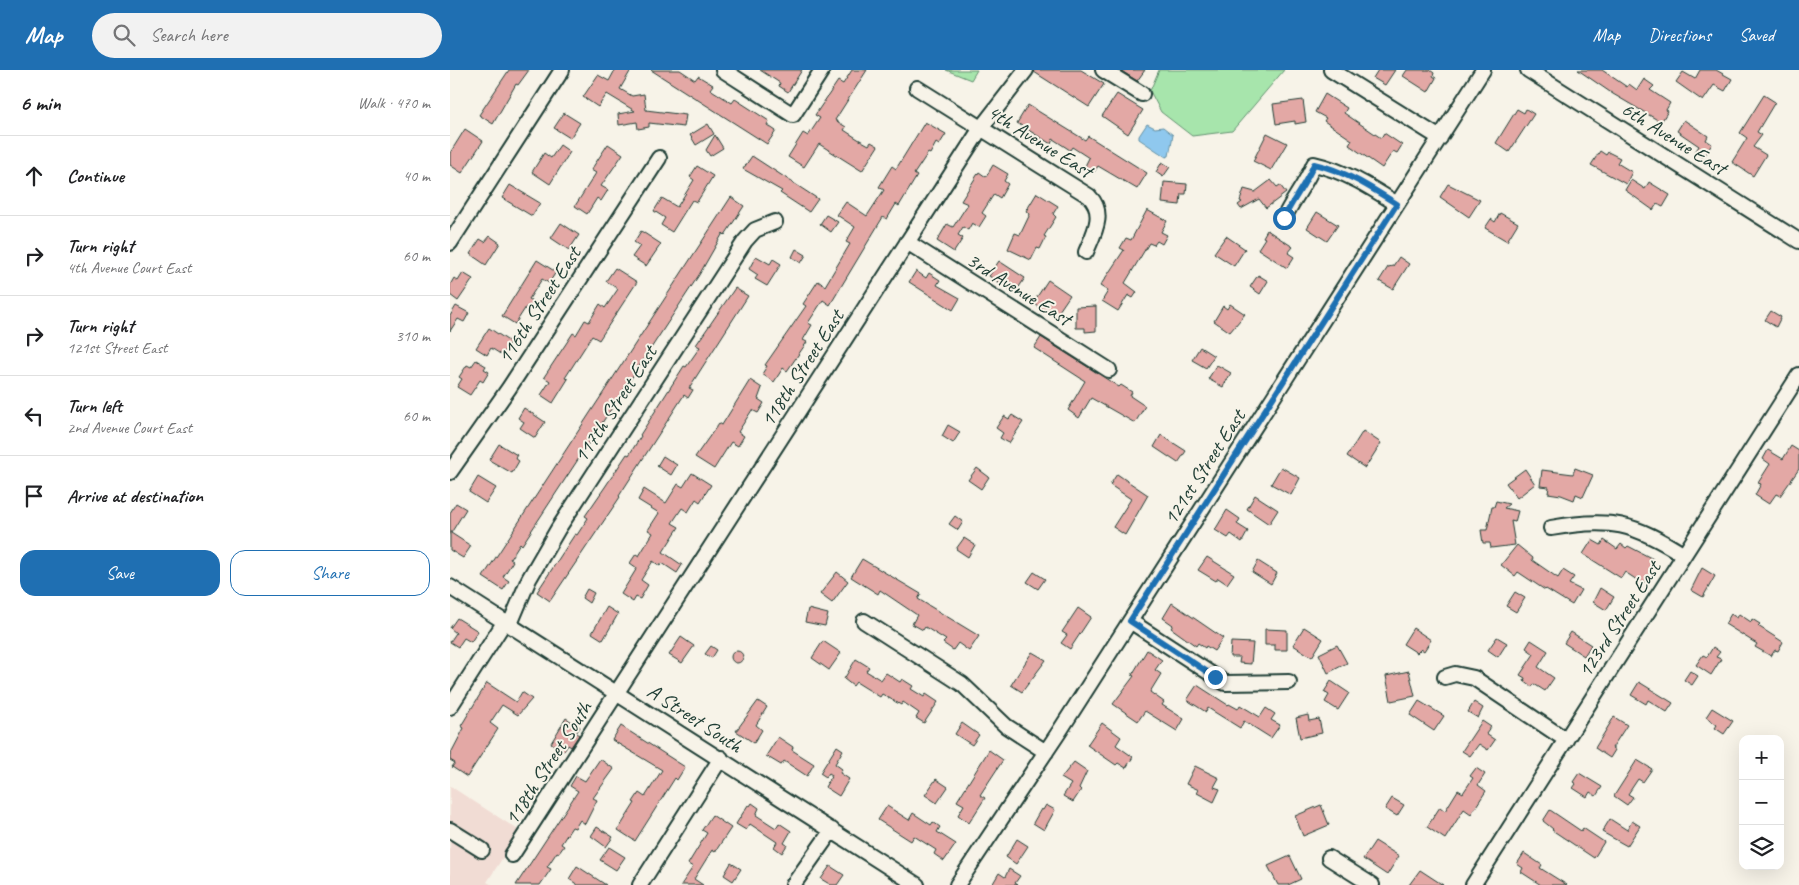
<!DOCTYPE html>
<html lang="en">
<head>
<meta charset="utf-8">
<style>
	:root { --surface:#fff; --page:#f2f2f2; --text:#202124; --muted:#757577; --line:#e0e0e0; --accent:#1f6fb2 }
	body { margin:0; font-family:Caveat,sans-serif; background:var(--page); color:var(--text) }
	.controls { position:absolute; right:15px; bottom:15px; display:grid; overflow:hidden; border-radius:10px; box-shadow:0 5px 20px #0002 }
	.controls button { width:45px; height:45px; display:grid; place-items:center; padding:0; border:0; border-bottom:1px solid var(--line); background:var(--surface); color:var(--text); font:25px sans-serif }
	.stop { position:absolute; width:15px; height:15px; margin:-11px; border:4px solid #1f6fb2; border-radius:50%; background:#fff }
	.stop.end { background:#1f6fb2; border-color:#fff; box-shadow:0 1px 5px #0008 }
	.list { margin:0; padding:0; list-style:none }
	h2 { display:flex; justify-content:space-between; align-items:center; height:65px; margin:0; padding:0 20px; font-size:21px }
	h2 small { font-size:16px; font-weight:400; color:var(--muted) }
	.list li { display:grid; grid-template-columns:32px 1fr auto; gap:15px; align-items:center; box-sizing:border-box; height:80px; padding:0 20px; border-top:1px solid var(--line) }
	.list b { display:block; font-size:19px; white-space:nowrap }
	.list p { margin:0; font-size:16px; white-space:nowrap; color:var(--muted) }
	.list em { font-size:16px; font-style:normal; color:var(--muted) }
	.actions { display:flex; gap:10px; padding:15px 20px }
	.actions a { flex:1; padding:11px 0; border:1px solid var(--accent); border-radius:15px; text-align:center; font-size:18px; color:var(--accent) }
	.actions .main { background:var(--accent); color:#fff }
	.icon { flex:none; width:28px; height:28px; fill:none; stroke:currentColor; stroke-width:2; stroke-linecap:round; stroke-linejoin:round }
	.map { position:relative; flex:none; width:1349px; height:815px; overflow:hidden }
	header { display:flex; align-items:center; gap:30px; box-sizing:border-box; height:70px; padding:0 25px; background:var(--accent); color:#fff }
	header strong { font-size:24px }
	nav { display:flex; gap:28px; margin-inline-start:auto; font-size:18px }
	.search { width:350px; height:45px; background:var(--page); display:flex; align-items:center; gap:12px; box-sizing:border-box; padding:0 18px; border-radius:28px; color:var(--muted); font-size:19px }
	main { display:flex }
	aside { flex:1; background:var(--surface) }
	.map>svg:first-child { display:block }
</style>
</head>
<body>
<header>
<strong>Map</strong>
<div class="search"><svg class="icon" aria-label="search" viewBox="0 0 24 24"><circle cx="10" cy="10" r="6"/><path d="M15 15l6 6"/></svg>Search here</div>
<nav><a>Map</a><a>Directions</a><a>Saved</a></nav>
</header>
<main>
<aside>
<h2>6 min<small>Walk · 470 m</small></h2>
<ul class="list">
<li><svg class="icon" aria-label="ahead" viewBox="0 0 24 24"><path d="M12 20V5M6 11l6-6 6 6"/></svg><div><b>Continue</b></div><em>40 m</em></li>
<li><svg class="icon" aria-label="right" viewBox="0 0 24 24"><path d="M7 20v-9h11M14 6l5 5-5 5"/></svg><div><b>Turn right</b><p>4th Avenue Court East</p></div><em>60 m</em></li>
<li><svg class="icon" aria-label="right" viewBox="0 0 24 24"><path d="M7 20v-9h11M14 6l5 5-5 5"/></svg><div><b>Turn right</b><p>121st Street East</p></div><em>310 m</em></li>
<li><svg class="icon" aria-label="left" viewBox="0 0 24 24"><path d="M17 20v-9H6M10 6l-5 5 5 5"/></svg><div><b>Turn left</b><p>2nd Avenue Court East</p></div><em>60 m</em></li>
<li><svg class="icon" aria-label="arrive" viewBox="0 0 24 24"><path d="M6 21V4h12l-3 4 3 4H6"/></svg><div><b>Arrive at destination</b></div></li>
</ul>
<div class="actions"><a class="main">Save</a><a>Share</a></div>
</aside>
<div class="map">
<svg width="1349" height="815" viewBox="0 0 1349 815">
	<rect width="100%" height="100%" fill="#f7f3e8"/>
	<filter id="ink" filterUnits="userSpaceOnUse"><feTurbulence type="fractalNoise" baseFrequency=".02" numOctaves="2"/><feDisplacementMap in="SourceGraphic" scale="10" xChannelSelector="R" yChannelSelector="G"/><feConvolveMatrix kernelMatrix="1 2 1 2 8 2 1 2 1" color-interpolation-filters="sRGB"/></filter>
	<g filter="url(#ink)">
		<path fill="#f1dcd4" d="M0,716L70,761L37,812L42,815H0Z"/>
		<path fill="#a7e5ac" stroke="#639170" d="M496,0H527L521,10Z
			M709,0H834L782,61L742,66L711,42L700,21Z"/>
		<path fill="#8fc8ee" stroke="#6290a4" d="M697,54L705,58L713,57L723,65L719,86L716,87L689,69V66Z"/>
		<path fill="#e3a8a5" stroke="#1f3d34" d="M59,0H79L68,15L66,14L43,54L29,45Z
			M165,0H181L170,19L182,26L194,24L196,40L236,45L234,57L199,53V57L188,59L187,52L169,55L168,44L185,41L157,24L148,37L133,27L148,5L159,11Z
			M201,0H230L245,10L248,6L263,15L260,19L282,33L285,29L319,51L317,55L326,61L317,74Z
			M310,0H352L338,22L329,16L330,13Z
			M402,0H417L385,50L396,57L394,60L408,69L419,75L421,72L428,76L412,101L369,74L354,97L338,87L353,63L358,66L370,48L365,45L388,11L393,14Z
			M585,0H631L654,14L639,37L584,2Z
			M670,0H695L687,11Z
			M928,0H945L935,15L923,8Z
			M957,0H980L984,3L983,6L986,8L978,22L953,6Z
			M1128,0H1152L1177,17L1179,14L1187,20L1194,9L1204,16L1200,20L1220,33L1216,40L1218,41L1211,52L1163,24Z
			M1250,0H1266L1282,9L1275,21L1264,15L1253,31L1226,12L1233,2L1245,9Z
			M667,24L693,40L678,64L652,46Z
			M875,24L897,38L894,43L931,68L934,63L952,75L947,83L943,81L932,98L899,75L902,70L874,51L876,48L865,42Z
			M1314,25L1325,32L1307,62L1312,65L1303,77L1316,85L1303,106L1282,92L1297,68L1290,63Z
			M853,30L856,52L845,54V51L826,54L823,34Z
			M578,35L635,70L638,66L697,103L687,119L648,96L644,102L635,96L639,88L622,77L620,80L603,69L601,74L567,53Z
			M1067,39L1074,43L1076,39L1084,44L1059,82L1046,73Z
			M114,43L130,53L120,68L104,58Z
			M1234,50L1258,66L1256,70L1262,74L1253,88L1245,82L1249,76L1227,61Z
			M475,52L496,64L489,75L486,73L480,84L478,83L464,104L467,106L449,136L446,134L437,149L433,147L380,235L373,230L358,253L362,255L353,270L357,272L337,301L333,298L324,312L312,304L317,296L315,295L356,236L353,234L368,211L375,216L400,174L396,172L405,157L387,145L396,132L417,146L434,120L429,117L442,96L446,99Z
			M258,54L264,64L246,75L240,65Z
			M15,59L33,71L12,103L0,95V83Z
			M817,63L837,73L821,100L803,91Z
			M265,65L273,78L260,86L256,80Z
			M158,74L173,84L151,116L158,120L151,131L147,128L137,144L125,136L146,103L141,100Z
			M110,75L120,82L100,114L82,102L94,83L101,88Z
			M1150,81L1156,85L1158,82L1170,88L1167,93L1182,102L1176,114L1141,95Z
			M302,86L368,129L359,142L330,123L332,121L293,99Z
			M712,92L720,97L713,107L706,102Z
			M543,95L558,104L554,111L558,114L550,128L544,124L532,143L536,146L529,157L522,153L518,160L513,157L508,165L513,168L504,182L487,171L497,154L503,157L518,134L511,131L529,102L536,107Z
			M247,96L263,106L247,132L242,130L222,162L211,155L215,148L204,141L212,128L227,137L244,110L240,107Z
			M821,110L827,117L830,115L836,123L816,138L809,129L791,139L788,135L792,132L790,131L794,119L805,122Z
			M1181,110L1195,119L1199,112L1220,125L1213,137L1207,134L1203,140L1175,120Z
			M714,112L737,114L736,124H731L730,135L712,133Z
			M998,114L1030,130L1019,147L990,127Z
			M60,115L90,133L82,146L52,128Z
			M587,123L608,136L603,144L606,147L594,166L596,167L590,179L587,178L581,190L558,179L565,163L570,165L580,144L576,141Z
			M281,127L294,136L275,165L273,163L249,205L72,475L70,473L60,489L63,491L53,507L59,511L53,520L33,507Z
			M697,140L717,151L711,162L717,165L712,174L707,171L704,175L699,173L675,213L687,222L683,228L678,225L668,241L652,231L658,221L650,216L674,180L670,178L676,168L681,170Z
			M867,142L888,155L877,171L857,158Z
			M1050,143L1068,153L1057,171L1035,158L1041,149L1045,152Z
			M376,145L388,152L381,162L370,154Z
			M111,153L129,165L119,180L101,168Z
			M817,160L843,177L838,183L844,187L837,198L808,179L815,168L813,167Z
			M191,161L211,174L196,196L182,187L190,176L184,172Z
			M40,166L50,173L36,195L20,184L30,169L35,172Z
			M776,166L795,179L784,196L764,183Z
			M346,179L356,185L351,193L342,187Z
			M306,186L320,194L323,189L331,194L317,216L305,209L308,205L299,199Z
			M949,187L959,194L943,219L929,211L938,197L943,196Z
			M87,190L106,202L99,213L92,209L79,229L86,233L81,241L76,237L65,254L52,246Z
			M549,191L575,208L565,223L539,206Z
			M165,198L187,212L149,270L142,266L115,308L118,309L103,333L91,325L100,311L94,307L123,263L126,265L135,250L139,252L150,234L155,238L168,219L156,211Z
			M466,201L476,208L479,203L490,210L487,215L510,228L503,240L459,212Z
			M13,203L23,209L8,231L0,225V215L4,208L8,211Z
			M808,205L818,211L810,224L800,217Z
			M598,210L620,225L605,247L583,233Z
			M285,218L298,226L239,318L243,320L238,328L234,325L169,426L170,427L100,531L87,522L125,464L127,465L138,448L135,446L155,417L177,384L179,385L191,366L190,365L234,296L236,297L250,277L246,275Z
			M780,234L795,244L780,262L764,251L773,236L777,239Z
			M6,236L19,243L14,252L8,249L0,261V246Z
			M646,236V261L635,262V258H626V237Z
			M1321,241L1331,247L1326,257L1315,250Z
			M39,258L60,272L52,285L41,278L37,285L26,278Z
			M591,267L669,317L671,315L682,322L680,326L695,336L685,353L641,328L629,348L618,340L635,311L584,278Z
			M750,277L764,286L756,298L742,290Z
			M26,290L36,296L34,299L39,302L33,312L30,310L20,325L7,317L12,309L9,307L17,295L21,297Z
			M767,295L781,303L773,317L758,309Z
			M300,310L312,318L308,329L314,333L308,343L302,340L288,362L294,366L288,376L281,372L264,399L245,387L269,353L272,355Z
			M74,338L95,352L85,368L70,358L74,352L68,348Z
			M562,345L573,352L559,373L550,368L553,363L546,358L554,346L559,349Z
			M498,355L510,362L503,373L492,366Z
			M913,361L931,373L915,398L897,386Z
			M711,365L736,381L728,393L704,377Z
			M49,374L67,385L65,388L69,391L62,403L39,390Z
			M1341,376L1349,381V399L1330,426L1326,424L1319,434L1305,425L1311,414L1308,413L1320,394L1313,389L1318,380L1333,389Z
			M213,386L227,395L221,405L207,396Z
			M831,397L850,408L841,425L821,414Z
			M527,398L539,407L531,419L518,410Z
			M1125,398L1143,405L1133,427L1126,424L1124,430L1111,425L1098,423L1099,417L1090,416L1092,400L1123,404Z
			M1075,399L1085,414L1067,428L1056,413Z
			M242,403L261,415L250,432L246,429L238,442L232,438L222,453L229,457L213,482L232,495L227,503L212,493L210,496L203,491L191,510L198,515L190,529L186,527L183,532L171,524L187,498L180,493L186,484L189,486L203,463L198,460L209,443L188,430L194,419L216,433L228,414L233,417Z
			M667,404L698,425L675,465L663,457L681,429L660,415Z
			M28,407L46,418L36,433L19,422Z
			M805,425L828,440L819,454L797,439Z
			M1046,431L1059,434L1054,438L1068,441L1065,452L1061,451L1065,475L1041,478L1040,473H1033L1031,460H1037L1042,437H1044Z
			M6,433L16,439L1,463L21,476L13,488L0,480V443Z
			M777,440L790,449L787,454L798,461L792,472L781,464L778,468L765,460Z
			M505,446L513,452L508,460L499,454Z
			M514,468L525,475L518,487L506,479Z
			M1142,470L1151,475L1154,470L1167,479L1171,474L1176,478L1178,476L1203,489L1200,493L1205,496L1193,514L1175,502L1171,508L1133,484Z
			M1067,475L1083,488L1082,490L1108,508L1113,500L1124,507L1119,514L1131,520L1122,535L1096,519L1095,520L1068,502L1065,506L1051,495Z
			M757,487L784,504L777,514L768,508L766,511L748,500Z
			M412,489L471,524L468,529L529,566L519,581L508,573L503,580L493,573L496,570L475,557L473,560L462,554L467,545L430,520L428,524L401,507Z
			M808,491L827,503L821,514L802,502Z
			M1252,498L1265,506L1253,527L1241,520Z
			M387,502L398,511L382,533L370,524Z
			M584,502L595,509L588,519L577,512Z
			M1150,518L1164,527L1156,540L1143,532Z
			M137,519L144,523L139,533L132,528Z
			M1065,522L1075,528L1066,542L1056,536Z
			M722,533L773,568L764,581L756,576L755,578L748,573L746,576L721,558L723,555L713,548Z
			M157,537L168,544L153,570L142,563Z
			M628,538L641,547L620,579L611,573L617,565L612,562Z
			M358,539L378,544L375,556L355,552Z
			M1281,544L1287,548L1289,544L1301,552L1302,549L1310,554L1308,556L1333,572L1328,581L1325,580L1321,586L1305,577L1307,574L1275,554Z
			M7,548L28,561L21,572L14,568L8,577L0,572L6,563L0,558Z
			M854,557L873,569L862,587L843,575Z
			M963,558L981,570L974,581L971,579L967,583L953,574Z
			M815,559L837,560V580H825V575H815Z
			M1121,562L1141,575L1134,586L1114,573Z
			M231,567L244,576L232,593L219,585Z
			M1047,567L1057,573L1048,587L1038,580Z
			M1081,570L1098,581L1088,597L1104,608L1095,621L1084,614L1082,617L1074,611L1075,608L1070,605L1084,584L1076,578Z
			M373,571L391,583L379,600L362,588Z
			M781,572L803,573L801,594L789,593L790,587H780Z
			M887,575L897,593L878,603L869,584Z
			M261,576L267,580L262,588L255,584Z
			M1263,577L1270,582L1266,587L1271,589L1261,605L1246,595L1253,585L1257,587Z
			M697,580L712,590L705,600L711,604L700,622L714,632L712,635L734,649L727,661L695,641L688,651L663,634L684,606L682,605Z
			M281 587a6 6 0 1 1 12 0a6 6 0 1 1-12 0Z
			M582,582L596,590L572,622L561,615Z
			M406,589L419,597L416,601L431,610L436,603L450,612L452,609L463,616L461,619L474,627L476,624L488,632L474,653L466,648L469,643L453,632L451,635L432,624L430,627L406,612L403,616L394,609Z
			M959,601L965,626L941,631L936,606Z
			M1240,601L1248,606L1242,615L1234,610Z
			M881,611L899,623L888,640L875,632L879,625L874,622Z
			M1189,612L1223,633L1217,642L1198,630L1196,634L1181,625Z
			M37,613L66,632L72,622L82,629L68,645L52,635L40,653L48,659L17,707L2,697L5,693L0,690V685L14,658L11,656Z
			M747,615L778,635L779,634L788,639L790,635L810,647L816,638L825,644L821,650L830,655L821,668L794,651L790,658L758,638L756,642L737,630Z
			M308,631L317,637L306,655L312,660L304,673L286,661Z
			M969,631L994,646L984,661L960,645Z
			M1024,632L1033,638L1028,648L1018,642Z
			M1262,638L1283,651L1274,664L1265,658L1267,655L1256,647Z
			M858,645L859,651L869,649L872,663L850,668L846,648Z
			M1164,647L1177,655L1162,678L1165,680L1160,688L1145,678Z
			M116,648L130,657L126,663L129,665L121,677L118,675L114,681L101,673Z
			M1032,651L1041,657L1036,664L1045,670L1038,680L1029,674L1020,686L1012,681Z
			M512,653L529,665L522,675L505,664Z
			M652,653L671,667L666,675L683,687L676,698L668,693L666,695L637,675Z
			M171,656L235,697L227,710L225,708L185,771L168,760L185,733L183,732L189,723L195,727L212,700L162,670Z
			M328,667L343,677L342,680L364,694L357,706L334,691L331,695L316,686Z
			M387,676L393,680L385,694L392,699L390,703L399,709L389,726L375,717L382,705L379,703L376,707L370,703Z
			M539,680L553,690L530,725L535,728L519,753L508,745L514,735L507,731Z
			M150,689L164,699L143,728L147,730L135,754L130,750L125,758L122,757L111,774L114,776L109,783L107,782L97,797L101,799L90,815H66L128,721L120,716L126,706L135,711Z
			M1187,690L1202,699L1193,712L1188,709L1178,724L1183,727L1177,735L1164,726Z
			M624,692L637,701L629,718L631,720L623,732L613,726L621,714L611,708Z
			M745,696L769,708L764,717L770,719L764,732L747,723L749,720L736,714Z
			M1026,698L1035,704L1028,715L1036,721L1021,744L1014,739L995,769L977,757L990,737L995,741L1008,720L1013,723L1023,708L1020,706Z
			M1129,703L1152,717L1146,726L1140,722L1137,727L1123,718L1126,714L1123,712Z
			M486,709L498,717L487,733L475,725Z
			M942,728L954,735L947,746L935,739Z
			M302,733L309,738L306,745L326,758L329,753L341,761L334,773L337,775L332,783L324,777L327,772L300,754L296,760L286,754L298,735L300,736Z
			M596,735L605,740L594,760L583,753L591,739L593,740Z
			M871,735L879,755L853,766L845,746Z
			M437,736L459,750L463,743L481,755L483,752L490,757L487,762L506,774L494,791L484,784L486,780L464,766L461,771L428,750Z
			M1100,740L1131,761L1133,758L1154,772L1144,788L1102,760L1103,759L1093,751Z
			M262,745L281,758L265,782L262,780L244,809L253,815H231L243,797L238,794L257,763L252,760Z
			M1160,749L1177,760L1182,751L1190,756L1177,776L1152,762Z
			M147,757L163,767L156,777L141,766Z
			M567,769L578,776L566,794L556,787Z
			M925,771L949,786L937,805L913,789Z
			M159,777L175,787L166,800L150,790Z
			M1074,783L1092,795L1090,798L1117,815H1091L1071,802L1073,798L1067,794Z
			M840,786L851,809L838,815H828L818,796Z
			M281,793L291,799L283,811L274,805Z
			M127,796L156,815H128L119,809Z
			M380,796L394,805L387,815H381L371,809Z
			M559,799L570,806L565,813L568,815H542L549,803L555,807Z
			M970,800L993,815H959Z"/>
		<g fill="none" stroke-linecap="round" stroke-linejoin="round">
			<defs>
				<path id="minor" d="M273,0L343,45L372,0
					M653,0L692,24
					M881,0L990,68
					M1078,0L1349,171
					M467,18L639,126C656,143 644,163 636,182
					M834,148C843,129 856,114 864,94C895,101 920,117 947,134
					M457,172L659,300
					M0,173L112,0
					M0,402L59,318L209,88
					M1101,458C1160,447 1184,453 1234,485
					M0,517L467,815
					M414,551L512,614L556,656L596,682
					M680,551L775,613L839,612
					M60,554L79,509L108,459L295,171L305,160L325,152
					M995,607L1005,604L1024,608L1116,670
					M0,637L55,551
					M0,760L32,780
					M62,785L531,58L576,0
					M879,788L922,815
					M190,815L271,688
					M343,815L382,760
					M507,815L609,662L1033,0
					M1023,815L1349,305"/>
			</defs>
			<use href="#minor" stroke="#1f3d34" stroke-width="18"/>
			<use href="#minor" stroke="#f7f3e8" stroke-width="14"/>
		</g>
	</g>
	<g fill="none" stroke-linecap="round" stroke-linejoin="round" filter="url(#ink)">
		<path stroke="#1f6fb2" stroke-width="6" d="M765,607L680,551L947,134C920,117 895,101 864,94C856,114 843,129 834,148"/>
	</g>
	<g text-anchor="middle" stroke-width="4" stroke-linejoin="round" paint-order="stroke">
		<g font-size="21" fill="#1f3d34" stroke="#f7f3e8">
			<text transform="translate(1224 68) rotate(32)" y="7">6th Avenue East</text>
			<text transform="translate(590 71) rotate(32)" y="7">4th Avenue East</text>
			<text transform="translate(569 219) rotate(32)" y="7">3rd Avenue East</text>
			<text transform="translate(89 235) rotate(-57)" y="7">116th Street East</text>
			<text transform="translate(352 298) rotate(-57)" y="7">118th Street East</text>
			<text transform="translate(165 334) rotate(-57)" y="7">117th Street East</text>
			<text transform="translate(754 397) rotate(-57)" y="7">121st Street East</text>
			<text transform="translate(1169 549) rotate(-57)" y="7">123rd Street East</text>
			<text transform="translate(245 648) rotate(33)" y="7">A Street South</text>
			<text transform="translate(98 693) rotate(-57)" y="7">118th Street South</text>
		</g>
	</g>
</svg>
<div class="controls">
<button>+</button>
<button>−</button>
<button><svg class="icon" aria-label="layers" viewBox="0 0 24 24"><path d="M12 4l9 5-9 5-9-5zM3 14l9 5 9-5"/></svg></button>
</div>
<div class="stop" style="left:834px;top:148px"></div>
<div class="stop end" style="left:765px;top:607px"></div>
</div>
</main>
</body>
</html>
